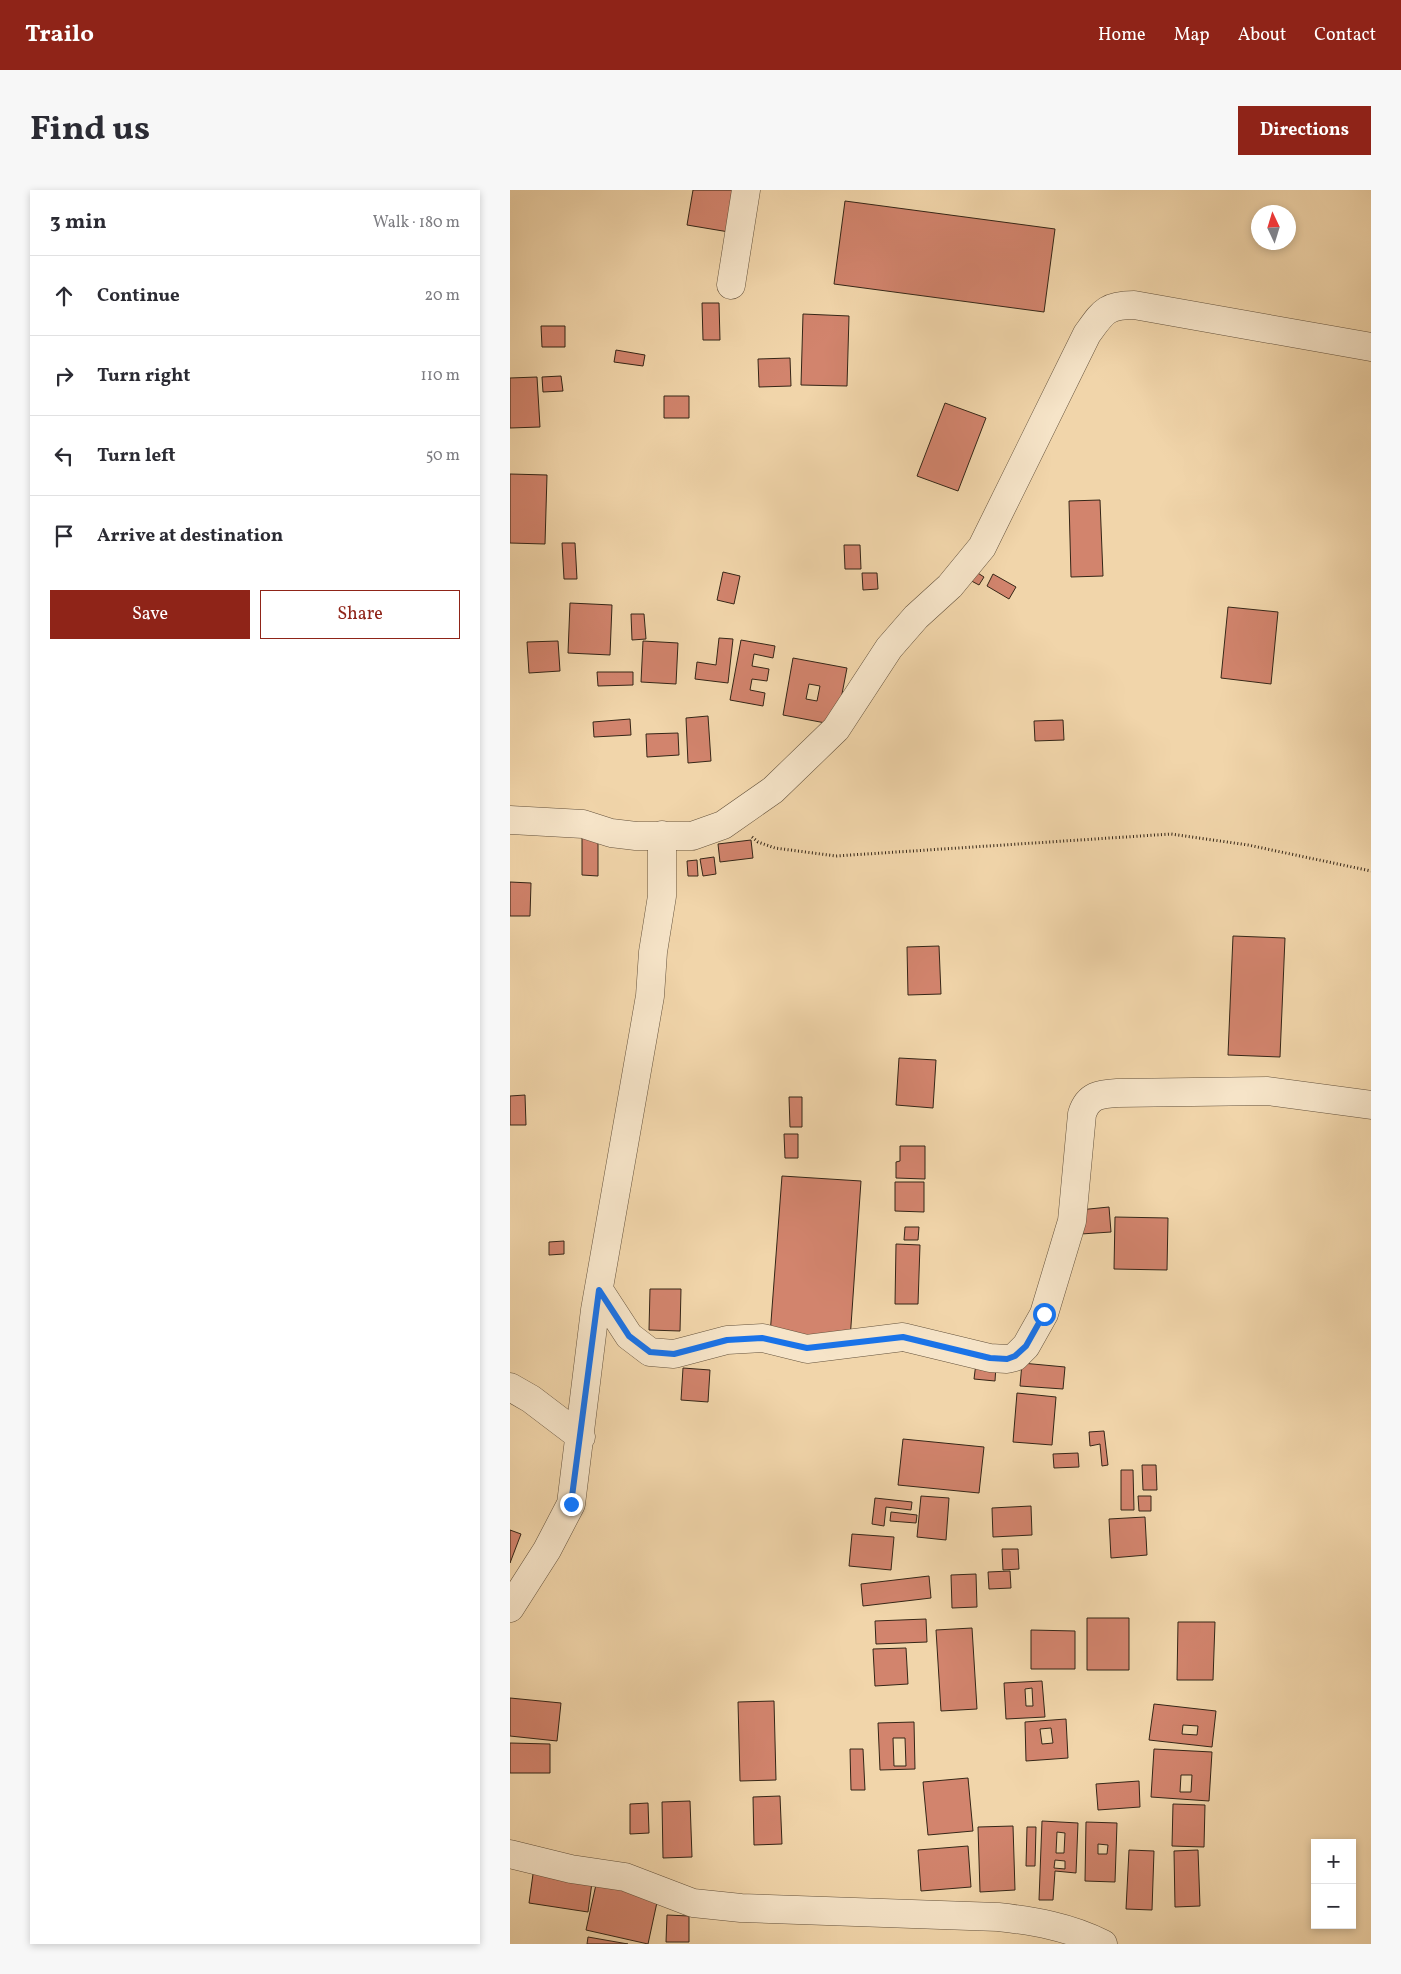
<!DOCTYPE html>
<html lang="en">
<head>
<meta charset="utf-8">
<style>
	:root { --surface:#fff; --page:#f7f7f7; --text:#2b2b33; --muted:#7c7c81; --line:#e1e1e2; --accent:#8f2418 }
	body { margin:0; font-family:Vollkorn,serif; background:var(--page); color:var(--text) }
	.controls { position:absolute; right:15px; bottom:15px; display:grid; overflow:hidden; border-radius:0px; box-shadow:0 2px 8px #0003 }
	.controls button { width:45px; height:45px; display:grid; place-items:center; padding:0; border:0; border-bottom:1px solid var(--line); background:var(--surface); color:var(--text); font:25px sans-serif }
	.compass { position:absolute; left:741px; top:15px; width:45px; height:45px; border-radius:50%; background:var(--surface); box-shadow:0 2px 8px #0003; rotate:356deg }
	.stop { position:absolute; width:15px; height:15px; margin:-11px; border:4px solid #1a73e8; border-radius:50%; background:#fff }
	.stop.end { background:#1a73e8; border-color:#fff; box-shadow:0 1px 5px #0008 }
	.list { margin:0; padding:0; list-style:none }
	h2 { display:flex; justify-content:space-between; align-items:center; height:65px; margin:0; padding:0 20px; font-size:21px }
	h2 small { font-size:16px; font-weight:400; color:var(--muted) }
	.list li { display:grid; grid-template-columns:32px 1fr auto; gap:15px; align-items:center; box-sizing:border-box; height:80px; padding:0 20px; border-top:1px solid var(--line) }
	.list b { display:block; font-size:19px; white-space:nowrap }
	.list em { font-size:16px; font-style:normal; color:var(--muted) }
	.actions { display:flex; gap:10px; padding:15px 20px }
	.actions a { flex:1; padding:11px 0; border:1px solid var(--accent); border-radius:0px; text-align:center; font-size:18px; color:var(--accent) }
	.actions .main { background:var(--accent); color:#fff }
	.icon { flex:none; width:28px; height:28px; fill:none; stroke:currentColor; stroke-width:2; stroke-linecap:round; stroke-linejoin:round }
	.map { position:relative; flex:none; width:861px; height:1754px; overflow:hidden; border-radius:0px }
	header { display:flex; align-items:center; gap:30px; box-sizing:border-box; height:70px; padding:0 25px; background:var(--accent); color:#fff }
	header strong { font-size:24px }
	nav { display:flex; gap:28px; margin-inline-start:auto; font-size:18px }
	.intro { display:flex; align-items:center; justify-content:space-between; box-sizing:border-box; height:120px; padding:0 30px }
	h1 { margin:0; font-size:35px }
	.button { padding:12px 22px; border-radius:0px; background:var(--accent); color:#fff; font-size:18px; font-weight:700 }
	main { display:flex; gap:30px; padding:0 30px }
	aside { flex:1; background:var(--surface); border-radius:0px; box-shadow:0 2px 8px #0003 }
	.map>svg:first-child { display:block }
</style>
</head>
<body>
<header>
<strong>Trailo</strong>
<nav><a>Home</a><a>Map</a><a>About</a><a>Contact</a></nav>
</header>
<div class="intro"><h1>Find us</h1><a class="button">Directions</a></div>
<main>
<aside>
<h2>3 min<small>Walk · 180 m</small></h2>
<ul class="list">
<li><svg class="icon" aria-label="ahead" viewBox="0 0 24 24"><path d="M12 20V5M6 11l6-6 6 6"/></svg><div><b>Continue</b></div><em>20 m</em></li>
<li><svg class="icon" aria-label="right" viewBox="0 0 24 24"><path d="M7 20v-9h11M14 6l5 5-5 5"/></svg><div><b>Turn right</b></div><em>110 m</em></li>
<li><svg class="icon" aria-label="left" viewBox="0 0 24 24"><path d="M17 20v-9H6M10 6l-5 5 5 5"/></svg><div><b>Turn left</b></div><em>50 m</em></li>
<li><svg class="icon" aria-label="arrive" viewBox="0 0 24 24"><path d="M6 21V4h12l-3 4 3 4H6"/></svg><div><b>Arrive at destination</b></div></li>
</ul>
<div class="actions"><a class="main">Save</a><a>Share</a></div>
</aside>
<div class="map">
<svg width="861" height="1754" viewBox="0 0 861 1754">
	<rect width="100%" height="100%" fill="#f1d5aa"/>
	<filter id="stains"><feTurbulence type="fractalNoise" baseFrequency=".004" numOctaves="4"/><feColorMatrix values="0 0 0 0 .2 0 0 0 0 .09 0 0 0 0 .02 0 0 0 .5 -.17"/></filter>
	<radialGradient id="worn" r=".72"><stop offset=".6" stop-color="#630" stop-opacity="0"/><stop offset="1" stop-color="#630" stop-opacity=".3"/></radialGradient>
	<path fill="#d2846d" stroke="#352617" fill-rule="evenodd" d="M183,0H226L219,42L177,35Z
		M335,11L545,39L534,122L324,94Z
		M192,113H209L210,150H193Z
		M293,124L339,126L337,196L291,195Z
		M31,136H55V157H32Z
		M106,160L135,165L133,176L104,172Z
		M280,168L281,196L249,197L248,169Z
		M51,186L53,201L33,202L32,187Z
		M27,187L30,237L0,238V188Z
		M154,206H179V228H154Z
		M435,213L476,228L448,301L407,286Z
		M0,284L37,285L35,354L0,353Z
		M590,310L593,386L561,387L559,311Z
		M52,353H65L67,389H54Z
		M334,355H350L351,379H335Z
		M460,378L474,387L469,395L454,387Z
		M213,382L230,386L224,414L207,410Z
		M352,383H367L368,399L353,400Z
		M483,384L506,397L499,409L477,396Z
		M60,413L102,415L100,465L58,463Z
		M718,417L768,422L761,494L711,488Z
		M121,424H134L136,449L122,450Z
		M209,448L223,449L218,493L185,489L187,472L206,475Z
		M231,450L265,456L263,468L244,464L242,476L259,479L257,491L242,489L240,500L255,503L253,516L220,510Z
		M48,451L50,481L19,483L17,452Z
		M133,451L168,453L166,494L131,492Z
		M283,468L337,478L326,535L273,525ZM299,494L310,496L307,511L296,509Z
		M87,482H123V495L88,496Z
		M198,526L201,571L178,573L176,528Z
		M120,529L121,545L84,547L83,532Z
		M553,530L554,550L525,551L524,531Z
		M168,543L169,565L137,567L136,544Z
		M88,645V686L72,685V646Z
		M241,650L243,668L210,672L208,654Z
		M204,667L206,684L193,686L190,669Z
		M187,670L188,686H178L177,671Z
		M0,692L21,693L20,726H0Z
		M723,746L775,748L770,867L718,865Z
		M429,756L431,804L398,805L397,757Z
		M389,868L426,870L423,918L386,915Z
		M15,905L16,935H0V906Z
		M279,907H292V937H280Z
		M274,944H288V968H275Z
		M390,956H415V989L386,988V972L390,971Z
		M272,986L351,991L340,1150L260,1145Z
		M385,992H414V1022L385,1021Z
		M599,1017L601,1042L571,1044L569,1020Z
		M605,1027L658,1028L657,1080L604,1079Z
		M395,1037H409L408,1050H394Z
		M54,1051V1064L39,1065V1052Z
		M386,1054L410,1055L408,1114H385Z
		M140,1099H171L170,1141L139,1140Z
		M466,1173L486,1175L485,1191L464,1189Z
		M512,1173L555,1177L553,1199L510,1196Z
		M173,1178L200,1180L198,1212L171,1210Z
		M507,1203L546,1207L542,1255L503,1252Z
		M594,1241L598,1275L592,1276L590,1254L580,1256L579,1242Z
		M393,1249L474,1257L469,1303L388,1295Z
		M568,1263L569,1277L544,1278L543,1264Z
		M632,1275H646L647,1300H633Z
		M611,1280H623L624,1320H611Z
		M411,1306L439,1308L436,1350L407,1347Z
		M628,1306H641V1321H629Z
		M365,1308L402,1312L401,1320L376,1317L374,1336L362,1334Z
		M521,1316L522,1345L483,1347L482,1318Z
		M381,1322L407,1325L406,1333L380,1331Z
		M635,1327L637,1365L601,1368L599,1329Z
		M0,1340L11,1344L0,1373Z
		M342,1344L384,1347L381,1380L339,1376Z
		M492,1359H508L509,1379L493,1380Z
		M500,1381L501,1398L479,1399L478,1382Z
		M466,1384L467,1417L442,1418L441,1385Z
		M419,1386L421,1408L353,1416L351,1394Z
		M577,1428H619V1480H577Z
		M416,1429L417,1452L366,1454L365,1431Z
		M668,1432H705L703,1490H667Z
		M462,1438L467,1519L431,1521L426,1440Z
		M521,1440L565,1441V1479H521Z
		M396,1458L398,1494L365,1496L363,1459Z
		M532,1491L535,1527L496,1529L494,1493ZM522,1498L523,1516H516L515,1499Z
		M0,1508L51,1513L47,1551L0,1546Z
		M264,1511L266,1590L230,1591L228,1512Z
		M644,1514L706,1521L702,1557L639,1550ZM673,1535L688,1536L687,1545L672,1544Z
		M556,1529L558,1568L516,1571L515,1532ZM541,1538L543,1553L532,1554L530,1539Z
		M404,1532L405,1579L370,1580L368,1533ZM383,1548H395L396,1576H384Z
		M0,1553L40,1554V1583H0Z
		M340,1559H353L355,1600H341Z
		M644,1559L702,1562L699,1611L641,1607ZM671,1585H682L681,1602H670Z
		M458,1588L463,1641L418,1645L413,1592Z
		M629,1591L630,1617L588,1620L586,1594Z
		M270,1606L272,1654L244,1655L243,1607Z
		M180,1611L182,1667L153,1668L152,1612Z
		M138,1613L139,1643L120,1644V1614Z
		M663,1614L695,1615L694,1657L662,1656Z
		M532,1631L568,1633L566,1683L545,1681L543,1710H529ZM547,1642L555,1643L554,1663H546ZM545,1670L555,1671V1679L544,1678Z
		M576,1632L607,1633L605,1692L575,1691ZM588,1654L598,1655L597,1664H588Z
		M503,1636L505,1700L470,1702L468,1637Z
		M517,1637H526L525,1676H516Z
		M458,1656L461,1697L411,1701L408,1660Z
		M619,1660L644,1661L642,1720L616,1719Z
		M688,1660L690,1716L665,1717L664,1661Z
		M24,1677L83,1685L78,1722L19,1713Z
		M87,1690L149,1703L138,1754L76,1740Z
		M157,1725L179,1726V1752H156Z
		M78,1747L118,1754H77Z"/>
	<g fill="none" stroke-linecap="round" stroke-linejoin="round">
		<defs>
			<path id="minor" d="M221,95L236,0
				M0,630L73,634L101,643L126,646H182L213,635L263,600L326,539L379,458L406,427L440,396L472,357L577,144C593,122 596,115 624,115L861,157
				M89,1100L119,1146L140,1162L164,1164L217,1150L253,1148L297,1159L393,1147L480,1168L497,1169L505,1167L516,1156L534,1124L562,1031L572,924C578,905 590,904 607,903L758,901L861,915
				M0,1197L21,1209L71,1247
				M0,1418L37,1360L61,1314L85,1120L140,806L143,762L152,706V645
				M0,1664L61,1679L115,1687L183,1713L231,1718L488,1727C524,1731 560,1737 593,1754"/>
		</defs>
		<use href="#minor" stroke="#64523c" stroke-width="29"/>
		<path stroke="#352617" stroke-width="3" stroke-dasharray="1 2.5" stroke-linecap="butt" d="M242,647L248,652L265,658L326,666L661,644L738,655L861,681"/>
		<use href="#minor" stroke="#f6e4c8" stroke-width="28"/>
	</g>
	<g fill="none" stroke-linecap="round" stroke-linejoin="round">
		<path stroke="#1a73e8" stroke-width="6" d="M61,1314L89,1100L119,1146L140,1162L164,1164L217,1150L252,1148L297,1158L393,1147L480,1168L497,1169L505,1166L516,1156L534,1124"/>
	</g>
	<rect width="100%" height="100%" filter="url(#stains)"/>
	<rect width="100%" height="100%" fill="url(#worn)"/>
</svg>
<div class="controls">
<button>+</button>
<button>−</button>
</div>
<svg class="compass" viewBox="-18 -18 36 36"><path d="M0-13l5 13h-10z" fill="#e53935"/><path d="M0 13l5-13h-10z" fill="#7c7c81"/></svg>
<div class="stop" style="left:534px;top:1124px"></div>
<div class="stop end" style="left:61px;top:1314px"></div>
</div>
</main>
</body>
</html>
